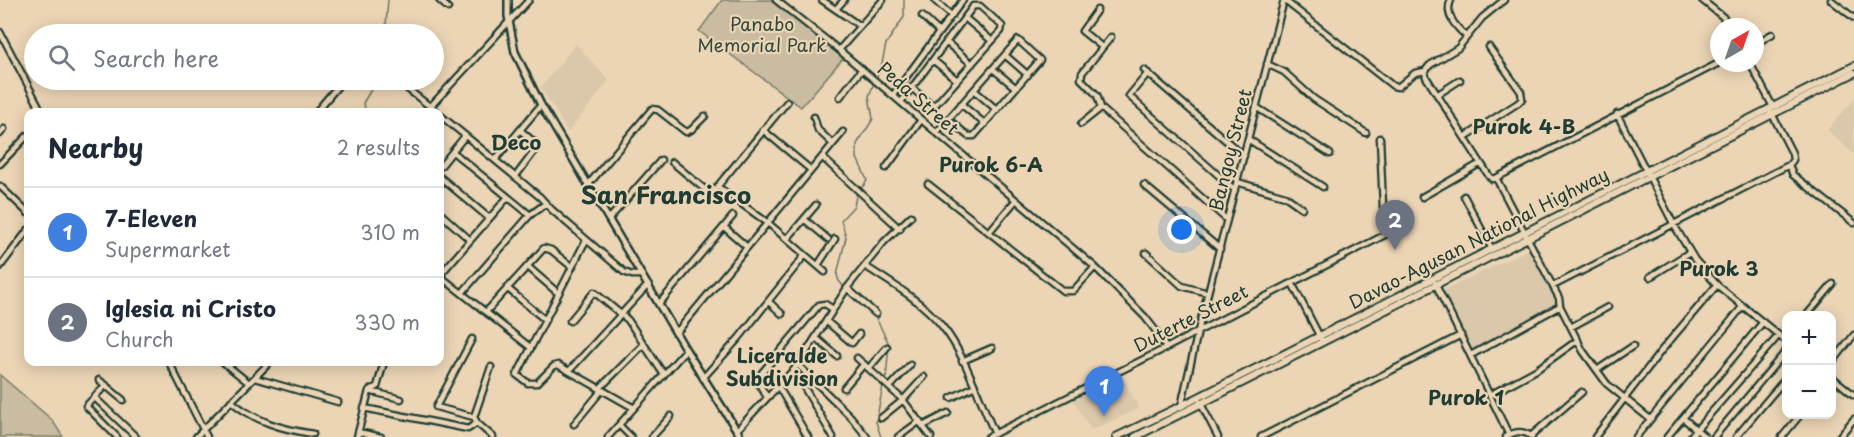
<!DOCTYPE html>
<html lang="en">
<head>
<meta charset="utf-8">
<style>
	:root { --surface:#fff; --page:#f2f2f3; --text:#1f2937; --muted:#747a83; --line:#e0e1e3; --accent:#1f6fb2 }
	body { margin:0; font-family:"Playpen Sans",sans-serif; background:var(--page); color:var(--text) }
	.controls { position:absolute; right:18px; bottom:18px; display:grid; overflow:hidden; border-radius:12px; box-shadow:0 3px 15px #0003 }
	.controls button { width:54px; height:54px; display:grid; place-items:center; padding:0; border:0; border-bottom:2px solid var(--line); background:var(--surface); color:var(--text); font:30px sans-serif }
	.compass { position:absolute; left:1710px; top:18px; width:54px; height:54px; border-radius:50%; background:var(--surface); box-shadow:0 3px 15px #0003; rotate:40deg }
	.you { position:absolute; left:1182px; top:230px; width:21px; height:21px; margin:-15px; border:4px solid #fff; border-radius:50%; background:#1a73e8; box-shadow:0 0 0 9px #1a73e833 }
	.badge { display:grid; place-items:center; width:39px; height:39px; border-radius:50%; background:var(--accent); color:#fff; font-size:20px; font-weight:700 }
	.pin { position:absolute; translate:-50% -50px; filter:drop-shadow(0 2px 3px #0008) }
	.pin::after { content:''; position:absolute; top:32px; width:21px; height:18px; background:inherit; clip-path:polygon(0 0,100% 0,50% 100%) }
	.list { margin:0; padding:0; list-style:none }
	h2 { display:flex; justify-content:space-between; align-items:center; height:78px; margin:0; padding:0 24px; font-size:26px }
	h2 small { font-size:20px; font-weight:400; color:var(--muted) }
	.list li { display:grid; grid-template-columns:39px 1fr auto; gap:18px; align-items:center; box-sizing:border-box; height:90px; padding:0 24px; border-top:2px solid var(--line) }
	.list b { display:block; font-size:22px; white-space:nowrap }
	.list p { margin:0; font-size:20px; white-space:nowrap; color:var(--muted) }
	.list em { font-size:20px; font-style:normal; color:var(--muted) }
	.icon { flex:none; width:33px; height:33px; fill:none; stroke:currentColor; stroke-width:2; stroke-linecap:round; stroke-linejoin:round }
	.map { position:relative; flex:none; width:1854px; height:437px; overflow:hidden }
	.search { position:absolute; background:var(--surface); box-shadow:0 3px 15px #0003; left:24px; top:24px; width:420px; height:66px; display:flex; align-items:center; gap:15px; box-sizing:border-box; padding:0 21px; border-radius:33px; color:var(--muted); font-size:22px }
	.panel { position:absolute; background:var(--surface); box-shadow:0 3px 15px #0003; left:24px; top:108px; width:420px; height:258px; border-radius:12px }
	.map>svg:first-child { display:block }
</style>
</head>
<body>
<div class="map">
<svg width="1854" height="437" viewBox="0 0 1854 437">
	<rect width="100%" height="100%" fill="#ecd5b5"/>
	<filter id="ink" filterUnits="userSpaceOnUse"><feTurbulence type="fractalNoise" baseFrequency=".0167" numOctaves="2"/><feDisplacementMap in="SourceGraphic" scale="12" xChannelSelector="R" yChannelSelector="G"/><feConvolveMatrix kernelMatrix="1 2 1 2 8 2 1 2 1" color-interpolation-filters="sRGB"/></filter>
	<g filter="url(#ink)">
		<path fill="#dbc8aa" d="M576,44L609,81L568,132L541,87Z
			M1854,99V154L1827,130Z
			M1531,248L1558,303L1474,351L1468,347L1442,291Z
			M1120,372L1139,409L1091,430L1072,398Z"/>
		<path fill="#cabca0" stroke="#747c6a" stroke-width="1.5" d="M722,0H774L845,56L801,107L699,31Z
			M0,375L52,420L63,437H0Z"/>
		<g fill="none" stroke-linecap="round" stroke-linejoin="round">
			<path stroke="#6b7564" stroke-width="1.5" d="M386,25L388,0
				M383,34L385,28
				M876,79L881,68L886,44L904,17V0
				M367,112L363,103L372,88L371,80
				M860,189L864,185L867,180L857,158V144L873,119L869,96L874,83
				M844,287L839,281L837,275L846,237L841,220L854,206L857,192
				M875,316L889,344L886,379
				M881,437L876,422L883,386"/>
			<defs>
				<path id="minor" d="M439,0L448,8
					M776,0L839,50L1095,267L1145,317L1159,335L1166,348
					M822,0L860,26
					M934,0L952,16
					M1284,0L1393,86L1398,87L1415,73L1425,71L1430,65L1458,48L1482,18L1504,0
					M1451,0C1444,15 1456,27 1467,37
					M1702,0L1723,17L1731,27
					M1831,0L1854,18
					M836,9L844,0
					M1097,10L1082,31L1102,47
					M922,16L939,32
					M965,18L992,41
					M0,32L42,112
					M1111,37L1082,73L1081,79L1097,95L1101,108L1227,220
					M946,42L972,64
					M1755,44L1772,34
					M839,50L883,0
					M1005,55L1028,75
					M933,60L957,80
					M1750,63L1773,107
					M1267,64L1284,72L1314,99L1366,133
					M993,69L1016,88
					M1144,70L1244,156
					M1425,71L1426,77L1489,176L1492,179L1496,178L1559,298L1560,306L1583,351L1607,384L1650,419
					M1148,73L1129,96L1235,190
					M396,80L437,112
					M974,90L997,110
					M893,95L963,0
					M1437,95L1460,80
					M840,97L862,69
					M901,102L972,8L973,6H980L1002,26L1001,31L936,104H930L912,88
					M961,104L985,124
					M430,107L529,0
					M1256,107L1330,154
					M316,112L343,80
					M1617,114L1674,225L1695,260L1717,285L1786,341
					M440,115L540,197L552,210L624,272L632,275H642
					M814,117L818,130L833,144
					M1081,124L1101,108
					M763,130L811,170
					M936,133L1018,40L1040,60L974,136H968L948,119
					M0,134L4,129
					M1465,137L1518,103L1522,99L1521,92L1489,47
					M1380,138L1383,207L1393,231
					M1248,139L1323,187
					M453,152L530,215
					M822,157L900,229
					M495,160L541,105
					M672,162L708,192L712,193L787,102
					M0,164L28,135
					M1789,165L1793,175L1854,223
					M440,167L465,136
					M886,168L921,120
					M440,177L489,218
					M515,177L537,148L535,143L520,130
					M1496,178L1719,63
					M1237,182L1285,196L1302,208
					M928,184L1063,291H1073L1095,267
					M588,185L652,109L658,110L686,132L691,130L705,116
					M1144,185L1220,249
					M0,186L28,213
					M718,187L768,223L825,272
					M1464,196L1492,249
					M1422,197L1481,163
					M440,213L470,240
					M609,219L661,160
					M804,219L828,239
					M724,227L747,247
					M989,232L1016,200
					M787,239L816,205
					M586,240L517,375L528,383H537L554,366L558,365L634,408
					M1146,253L1182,286L1208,293
					M818,265L835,239
					M527,266L558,293
					M865,266C891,283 922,301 942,326C964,352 980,401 995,434
					M0,267L28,230
					M440,275L508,197
					M440,276L530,347
					M1650,277L1690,252
					M1292,283L1321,339
					M1435,283L1509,435
					M1553,286L1789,165L1793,160L1792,153L1771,112
					M507,288L544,319
					M847,288L876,314
					M462,293L530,215L545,204
					M769,302L782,314
					M659,304L733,216
					M486,312L544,248L551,250L572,267
					M1806,316L1833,284
					M570,321L594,292L628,320L664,375
					M826,321L852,343L859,334
					M1571,327L1608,307
					M676,333L843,132
					M816,338L837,356
					M472,339L436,407L474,417L477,423L493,437
					M1471,355L1560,306
					M857,358L903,400L931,437
					M962,361L992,348
					M169,362L207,437
					M223,362L249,383
					M1832,363L1854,335
					M798,365L851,417L867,437
					M869,368L887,347
					M794,370L833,437
					M1597,370L1633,346
					M569,371L648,285
					M1832,377L1854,395
					M255,378L338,402
					M703,378L739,338L805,255
					M99,380L123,400
					M106,385L86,406L117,437
					M778,386L808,437
					M890,387L910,365
					M600,388L644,344
					M844,388L864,364
					M369,391L371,389L377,387L384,362
					M369,391L401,399
					M1490,395L1536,370L1578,340
					M94,397L136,437
					M767,397L759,384L760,375L819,305L825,304L833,309
					M951,398L973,387
					M231,401C256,422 282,429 313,434
					M1200,402L1218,437
					M1181,407L1198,331L1284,0
					M364,408L468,429L477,423
					M474,417L491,367
					M881,418L903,400L924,377
					M1683,418L1705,437
					M574,424L602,390
					M619,425L631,437
					M923,426L948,413
					M737,430L798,365L847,288L884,242L911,216
					M358,432L381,437
					M1531,436L1582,392
					M196,437L270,362
					M357,437L369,391
					M608,437L686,350
					M652,437L671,416
					M898,437L920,421
					M988,437L1166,348L1406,224
					M1261,437L1461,335
					M1506,437C1515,431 1523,430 1532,437
					M1595,437L1661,351L1717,285
					M1636,437L1743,306
					M1667,437L1763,322
					M1690,437L1779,335
					M1714,437L1786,351
					M1736,437L1786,378
					M1782,437L1801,414
					M1839,437L1854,419"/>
				<path id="major" d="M508,0V16L515,52L541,105L686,350L741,437"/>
				<path id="highway" d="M1116,437L1181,406L1854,66
					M1135,437L1854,73"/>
			</defs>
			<use href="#minor" stroke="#1f3d34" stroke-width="9"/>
			<use href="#major" stroke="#1f3d34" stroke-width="10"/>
			<use href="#highway" stroke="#1f3d34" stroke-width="10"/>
			<use href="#minor" stroke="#ecd5b5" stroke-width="4.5"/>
			<use href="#major" stroke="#ecd5b5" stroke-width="5"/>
			<use href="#highway" stroke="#ecd5b5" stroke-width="6"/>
		</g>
	</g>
	<g text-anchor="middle" stroke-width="4.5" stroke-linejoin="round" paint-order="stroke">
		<g font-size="18" fill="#304a3f" stroke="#ecd5b5">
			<text x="762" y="31">Panabo<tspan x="762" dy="21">Memorial Park</tspan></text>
		</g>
		<g font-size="18" fill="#1f3d34" stroke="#ecd5b5">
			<text transform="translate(918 99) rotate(41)" y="6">Peda Street</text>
			<text transform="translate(1231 150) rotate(-76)" y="6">Bangoy Street</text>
			<text transform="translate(1479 239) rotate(-27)" y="6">Davao-Agusan National Highway</text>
			<text transform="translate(1191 319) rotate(-27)" y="6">Duterte Street</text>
		</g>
		<g font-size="20" font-weight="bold" fill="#1f3d34" stroke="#ecd5b5">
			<text x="1524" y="134">Purok 4-B</text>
			<text x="516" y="150">Deco</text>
			<text x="991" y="172">Purok 6-A</text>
			<text x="1719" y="276">Purok 3</text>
			<text x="782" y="363">Liceralde<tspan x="782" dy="23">Subdivision</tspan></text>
			<text x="1466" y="405">Purok 1</text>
		</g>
		<g font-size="24" font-weight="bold" fill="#1f3d34" stroke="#ecd5b5">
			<text x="666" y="204">San Francisco</text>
		</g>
	</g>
</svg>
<div class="controls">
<button>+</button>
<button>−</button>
</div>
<svg class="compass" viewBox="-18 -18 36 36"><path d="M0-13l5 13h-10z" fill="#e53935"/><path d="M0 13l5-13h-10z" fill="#747a83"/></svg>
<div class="you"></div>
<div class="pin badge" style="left:1104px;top:416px;background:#3f7fe0">1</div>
<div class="pin badge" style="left:1395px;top:250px;background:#6b7280">2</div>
<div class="search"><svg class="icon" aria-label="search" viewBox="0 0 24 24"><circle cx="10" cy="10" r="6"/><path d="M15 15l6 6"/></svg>Search here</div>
<section class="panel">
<h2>Nearby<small>2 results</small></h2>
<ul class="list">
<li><span class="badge" style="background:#3f7fe0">1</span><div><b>7-Eleven</b><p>Supermarket</p></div><em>310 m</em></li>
<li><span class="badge" style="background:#6b7280">2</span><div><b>Iglesia ni Cristo</b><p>Church</p></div><em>330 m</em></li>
</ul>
</section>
</div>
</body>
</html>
